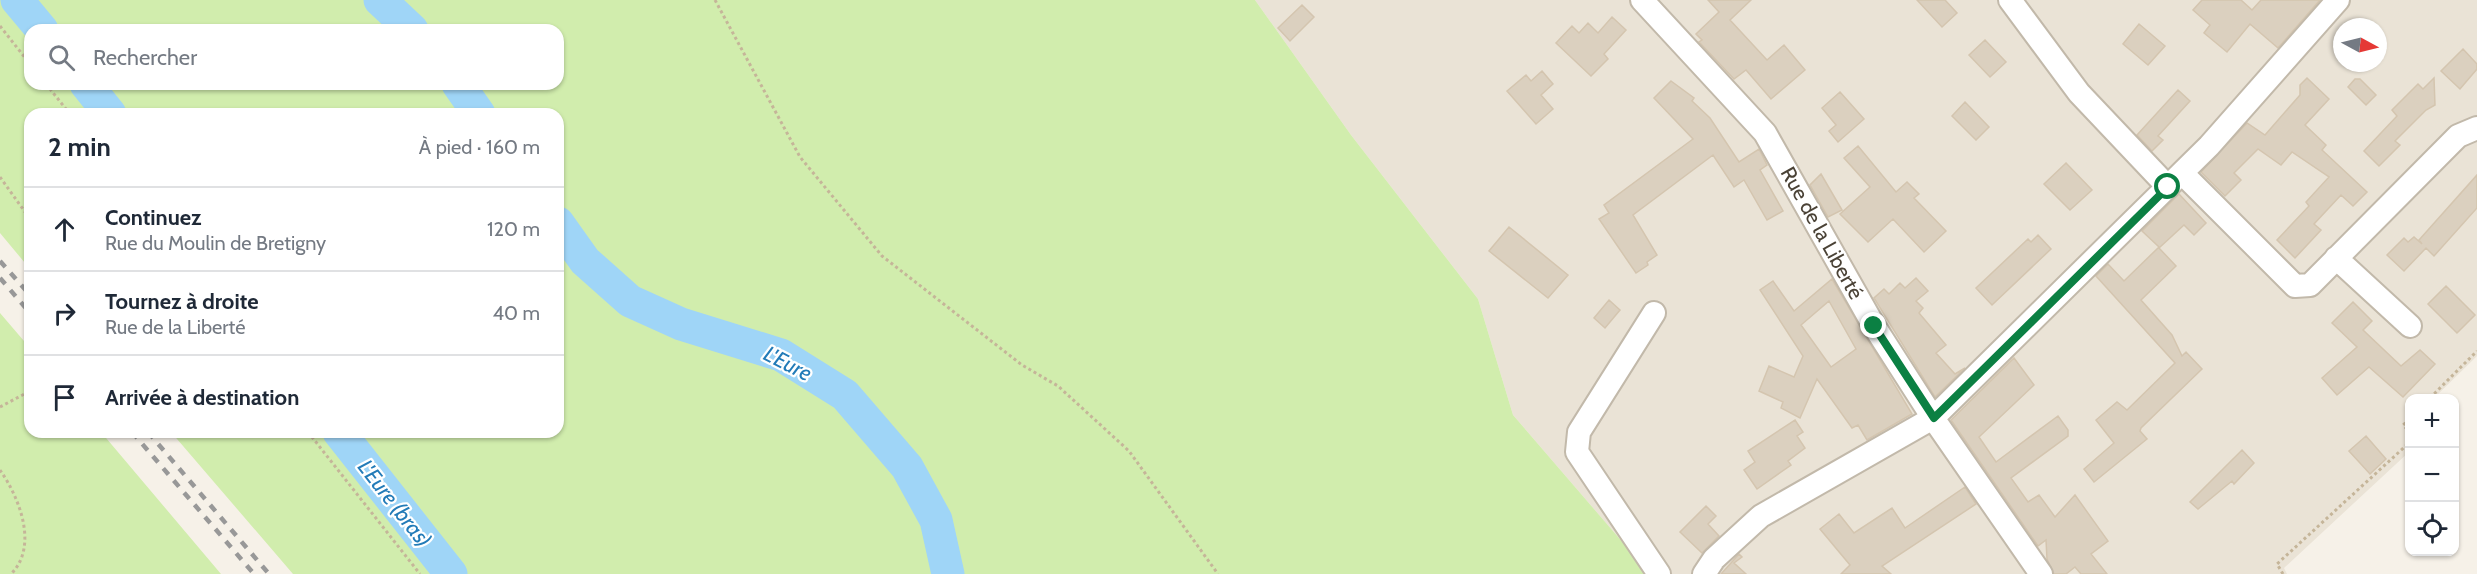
<!DOCTYPE html>
<html lang="fr">
<head>
<meta charset="utf-8">
<style>
	:root { --surface:#fff; --page:#f2f2f3; --text:#1f2937; --muted:#747a83; --line:#e0e1e3 }
	body { margin:0; font-family:Cabin,sans-serif; background:var(--page); color:var(--text) }
	.controls { position:absolute; right:18px; bottom:18px; display:grid; overflow:hidden; border-radius:12px; box-shadow:0 2px 4px #0004 }
	.controls button { width:54px; height:54px; display:grid; place-items:center; padding:0; border:0; border-bottom:2px solid var(--line); background:var(--surface); color:var(--text); font:30px sans-serif }
	.compass { position:absolute; left:2333px; top:18px; width:54px; height:54px; border-radius:50%; background:var(--surface); box-shadow:0 2px 4px #0004; rotate:97deg }
	.stop { position:absolute; width:18px; height:18px; margin:-14px; border:4px solid #0b8043; border-radius:50%; background:#fff }
	.stop.end { background:#0b8043; border-color:#fff; box-shadow:0 2px 6px #0008 }
	.list { margin:0; padding:0; list-style:none }
	h2 { display:flex; justify-content:space-between; align-items:center; height:78px; margin:0; padding:0 24px; font-size:26px }
	h2 small { font-size:20px; font-weight:400; color:var(--muted) }
	.list li { display:grid; grid-template-columns:39px 1fr auto; gap:18px; align-items:center; box-sizing:border-box; height:84px; padding:0 24px; border-top:2px solid var(--line) }
	.list b { display:block; font-size:22px; white-space:nowrap }
	.list p { margin:0; font-size:20px; white-space:nowrap; color:var(--muted) }
	.list em { font-size:20px; font-style:normal; color:var(--muted) }
	.icon { flex:none; width:33px; height:33px; fill:none; stroke:currentColor; stroke-width:2; stroke-linecap:round; stroke-linejoin:round }
	.map { position:relative; flex:none; width:2477px; height:574px; overflow:hidden }
	.search { position:absolute; background:var(--surface); box-shadow:0 2px 4px #0004; left:24px; top:24px; width:540px; height:66px; display:flex; align-items:center; gap:15px; box-sizing:border-box; padding:0 21px; border-radius:18px; color:var(--muted); font-size:22px }
	.panel { position:absolute; background:var(--surface); box-shadow:0 2px 4px #0004; left:24px; top:108px; width:540px; height:330px; border-radius:18px }
	.map>svg:first-child { display:block }
</style>
</head>
<body>
<div class="map">
<svg width="2477" height="574" viewBox="0 0 2477 574">
	<rect width="100%" height="100%" fill="#f6f1e8"/>
	<path fill="#eae3d6" fill-rule="evenodd" d="M1255,0H2477V356L2434,398H2410L2409,422L2406,426L2409,429V452L2284,568L2287,574H1650L1513,415L1478,299L1351,135ZM2342,27H2378V63H2342Z"/>
	<path fill="#d1edad" fill-rule="evenodd" d="M0,0H1255L1351,135L1478,299L1513,415L1650,574H293L171,432H558V114H30V269L0,233ZM30,30H558V84H30Z
		M0,313L30,348V432H101L221,574H0Z"/>
	<g fill="none" stroke-linecap="round" stroke-linejoin="round">
		<path stroke="#9fd5f7" stroke-width="33" d="M17,0L42,30
			M380,0L412,30
			M86,84L110,114
			M458,84L479,114
			M558,223L585,261L630,301L681,324L781,355L845,395L907,467L936,520L948,574
			M339,432L451,574"/>
	</g>
	<path fill="#dbd0bf" stroke="#d4c5af" stroke-width="1.5" fill-rule="evenodd" d="M1708,0H1751L1730,20L1767,60L1784,45L1805,70L1771,99L1746,70L1734,79L1699,42L1702,40L1696,34L1719,12Z
		M1917,0H1945L1957,13L1942,27Z
		M2202,0H2241L2252,10L2261,0H2320L2278,48L2250,24L2227,52L2204,33L2210,25L2193,10Z
		M1302,5L1314,17L1290,41L1278,28Z
		M1612,17L1626,30L1604,54L1608,59L1591,76L1556,43L1572,26L1579,33L1588,23L1598,33Z
		M2139,24L2165,46L2148,65L2123,44Z
		M1985,40L2006,62L1990,77L1969,55Z
		M2463,49L2477,64V69L2460,89L2441,71Z
		M1542,71L1553,84L1541,95L1553,109L1536,124L1507,91L1526,75L1531,81Z
		M2307,78L2329,99L2305,125L2326,145L2322,150L2367,192L2353,206L2341,195L2314,224L2321,230L2295,258L2277,240L2309,206L2306,202L2329,177L2292,152L2281,165L2258,149L2234,173L2241,180L2225,196L2201,172L2247,123L2265,135L2300,95V85Z
		M2434,78L2435,105L2426,110L2395,141L2400,145L2379,166L2364,151L2397,116L2392,110L2418,84L2423,89Z
		M2355,79H2360L2376,95L2366,105L2348,87Z
		M1671,81L1694,98L1692,101L1710,118L1739,162L1759,149L1767,165L1760,170L1783,211L1767,220L1744,180L1734,187L1713,155L1633,215L1657,255L1647,262L1648,265L1636,273L1599,219L1609,213L1604,205L1693,139L1654,98Z
		M2178,90L2190,101L2158,136L2163,140L2152,151L2137,135Z
		M1840,92L1864,119L1838,142L1829,131L1836,125L1822,108Z
		M1965,102L1989,127L1976,140L1952,116Z
		M1858,146L1896,192L1907,182L1919,194L1914,198L1946,231L1924,252L1893,219L1868,242L1840,214L1870,187L1844,158Z
		M2066,163L2092,190L2070,210L2044,184Z
		M1821,174L1842,210L1828,217L1810,185Z
		M2477,175V208L2434,256L2426,248L2404,271L2387,255L2404,238L2408,242L2414,237L2422,244L2419,240Z
		M2179,194L2206,223L2194,235L2184,225L2159,248L2176,266L2141,300L2172,335L2182,356L2186,352L2202,369L2141,428L2140,431L2147,439L2094,482L2084,469L2114,443L2096,420L2117,402L2127,410L2175,363L2096,276L2108,264L2124,281L2159,247L2142,231Z
		M1509,227L1568,275L1548,298L1489,251Z
		M2038,235L2051,249L1992,305L1976,288L2028,239L2031,242Z
		M1916,278L1928,291L1916,301L1923,308L1919,313L1946,345L1936,353L1955,374L1965,368L1935,397L1874,298L1884,289L1889,294L1900,283L1905,288Z
		M1832,279L1912,414L1867,440L1858,425L1852,428L1817,379L1800,418L1781,408L1783,402L1759,391L1769,366L1794,377L1803,356L1760,290L1773,281L1794,311ZM1829,301L1856,349L1831,367L1801,325Z
		M2446,286L2475,315L2457,333L2428,304Z
		M1609,300L1620,310L1605,328L1594,318Z
		M2353,302L2372,321L2363,330L2401,366L2420,350L2435,364L2403,397L2369,367L2337,395L2322,378L2357,347L2332,323Z
		M2014,358L2034,385L1979,437L1996,462L2058,416L2068,430V436L2011,478L2028,502L2039,495L2055,517L2075,495L2108,541L2091,554L2107,574H2081L2075,567L2066,574H2054L2047,559L2046,540L2038,546L1951,420Z
		M1795,420L1803,432L1797,436L1805,448L1788,461L1791,465L1757,489L1744,470L1755,462L1748,451Z
		M2366,436L2386,459L2370,474L2349,451Z
		M2242,450L2254,463L2234,484L2232,481L2198,509L2190,502Z
		M1965,487L1976,504L1882,566L1891,574H1841L1850,565L1820,529L1839,514L1854,533L1892,508L1905,528Z
		M1706,506L1716,516L1708,524L1719,536L1702,553L1680,532Z
		M1739,554L1742,557L1734,563L1746,574H1721Z"/>
	<g fill="none" stroke-linecap="round" stroke-linejoin="round">
		<defs>
			<path id="minor" d="M1642,0L1765,133L1874,326L1933,418L2041,574
				M2010,0L2079,93L2168,187
				M2182,173L2295,286L2310,285L2458,136L2477,128
				M2336,258L2410,326
				M1654,313L1579,432L1577,452L1659,574
				M1704,574L1714,559L1761,516L1933,418L2209,146L2338,0"/>
		</defs>
		<use href="#minor" stroke="#c2b9aa" stroke-width="26"/>
		<path stroke="#c5b599" stroke-width="3" stroke-dasharray="3 3" stroke-linecap="butt" d="M715,0L800,157L882,256L1022,365L1058,386L1129,451L1218,574
			M0,26L30,64
			M46,84L70,114
			M0,177L30,219
			M2430,398L2477,351
			M0,407L30,391
			M2410,419L2403,425L2410,432
			M308,432L420,574
			M0,470C19,497 39,546 11,574
			M2283,574L2277,564L2410,442"/>
		<use href="#minor" stroke="#fff" stroke-width="22"/>
		<path stroke="#989898" stroke-width="4.5" stroke-dasharray="8 8" stroke-linecap="butt" d="M0,261L30,295
			M0,278L30,313
			M132,432L254,574
			M148,432L269,574"/>
	</g>
	<g fill="none" stroke-linecap="round" stroke-linejoin="round">
		<path stroke="#0b8043" stroke-width="8" d="M1874,326L1934,418L2168,187"/>
	</g>
	<g text-anchor="middle" stroke-width="4.5" stroke-linejoin="round" paint-order="stroke">
		<g font-size="21" fill="#4a4236" stroke="#fff">
			<text transform="translate(1822 233) rotate(61)" y="7">Rue de la Liberté</text>
		</g>
		<g font-size="22" font-style="italic" fill="#227bb8" stroke="#fff">
			<text transform="translate(788 363) rotate(27)" y="8">L'Eure</text>
			<text transform="translate(395 503) rotate(52)" y="8">L'Eure (bras)</text>
		</g>
	</g>
</svg>
<div class="controls">
<button>+</button>
<button>−</button>
<button><svg class="icon" aria-label="locate" viewBox="0 0 24 24"><circle cx="12" cy="12" r="6"/><path d="M12 2v4M12 18v4M2 12h4M18 12h4"/></svg></button>
</div>
<svg class="compass" viewBox="-18 -18 36 36"><path d="M0-13l5 13h-10z" fill="#e53935"/><path d="M0 13l5-13h-10z" fill="#747a83"/></svg>
<div class="stop" style="left:2168px;top:187px"></div>
<div class="stop end" style="left:1874px;top:326px"></div>
<div class="search"><svg class="icon" aria-label="search" viewBox="0 0 24 24"><circle cx="10" cy="10" r="6"/><path d="M15 15l6 6"/></svg>Rechercher</div>
<section class="panel">
<h2>2 min<small>À pied · 160 m</small></h2>
<ul class="list">
<li><svg class="icon" aria-label="ahead" viewBox="0 0 24 24"><path d="M12 20V5M6 11l6-6 6 6"/></svg><div><b>Continuez</b><p>Rue du Moulin de Bretigny</p></div><em>120 m</em></li>
<li><svg class="icon" aria-label="right" viewBox="0 0 24 24"><path d="M7 20v-9h11M14 6l5 5-5 5"/></svg><div><b>Tournez à droite</b><p>Rue de la Liberté</p></div><em>40 m</em></li>
<li><svg class="icon" aria-label="arrive" viewBox="0 0 24 24"><path d="M6 21V4h12l-3 4 3 4H6"/></svg><div><b>Arrivée à destination</b></div></li>
</ul>
</section>
</div>
</body>
</html>
